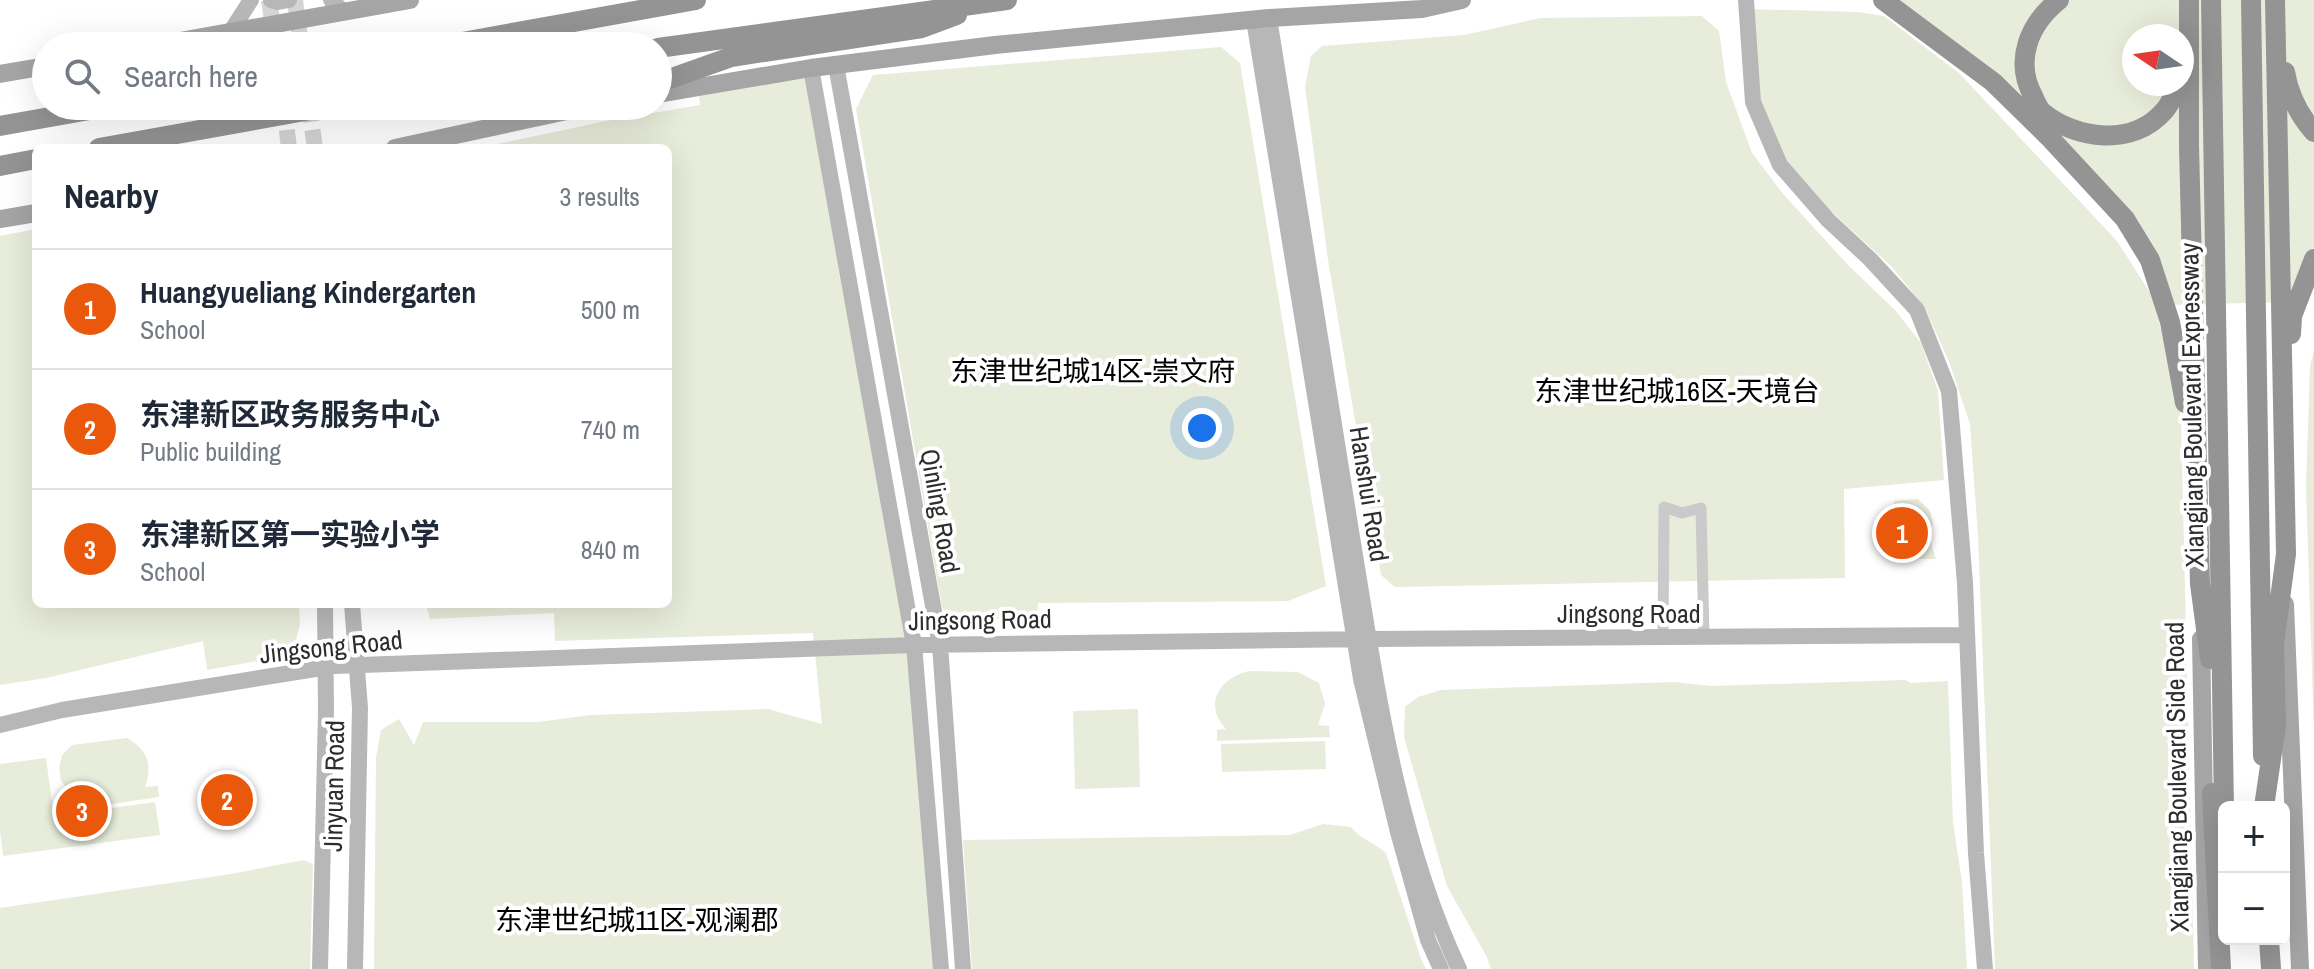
<!DOCTYPE html>
<html lang="en">
<head>
<meta charset="utf-8">
<style>
	:root { --surface:#fff; --page:#f6f6f7; --text:#1f2937; --muted:#747a83; --line:#e0e1e3; --accent:#ea580c }
	body { margin:0; font-family:"Archivo Narrow","Noto Sans SC",sans-serif; background:var(--page); color:var(--text) }
	.controls { position:absolute; right:24px; bottom:24px; display:grid; overflow:hidden; border-radius:12px; box-shadow:0 8px 32px #0002 }
	.controls button { width:72px; height:72px; display:grid; place-items:center; padding:0; border:0; border-bottom:2px solid var(--line); background:var(--surface); color:var(--text); font:40px sans-serif }
	.compass { position:absolute; left:2122px; top:24px; width:72px; height:72px; border-radius:50%; background:var(--surface); box-shadow:0 8px 32px #0002; rotate:283deg }
	.you { position:absolute; left:1202px; top:428px; width:28px; height:28px; margin:-20px; border:6px solid #fff; border-radius:50%; background:#1a73e8; box-shadow:0 0 0 12px #1a73e833 }
	.badge { display:grid; place-items:center; width:52px; height:52px; border-radius:50%; background:var(--accent); color:#fff; font-size:26px; font-weight:700 }
	.pin { position:absolute; translate:-50% -50%; border:4px solid #fff; box-shadow:0 2px 8px #0006 }
	.list { margin:0; padding:0; list-style:none }
	h2 { display:flex; justify-content:space-between; align-items:center; height:104px; margin:0; padding:0 32px; font-size:34px }
	h2 small { font-size:26px; font-weight:400; color:var(--muted) }
	.list li { display:grid; grid-template-columns:52px 1fr auto; gap:24px; align-items:center; box-sizing:border-box; height:120px; padding:0 32px; border-top:2px solid var(--line) }
	.list b { display:block; font-size:30px; white-space:nowrap }
	.list p { margin:0; font-size:26px; white-space:nowrap; color:var(--muted) }
	.list em { font-size:26px; font-style:normal; color:var(--muted) }
	.icon { flex:none; width:44px; height:44px; fill:none; stroke:currentColor; stroke-width:2; stroke-linecap:round; stroke-linejoin:round }
	.map { position:relative; flex:none; width:2314px; height:969px; overflow:hidden }
	.search { position:absolute; background:var(--surface); box-shadow:0 8px 32px #0002; left:32px; top:32px; width:640px; height:88px; display:flex; align-items:center; gap:20px; box-sizing:border-box; padding:0 28px; border-radius:44px; color:var(--muted); font-size:30px }
	.panel { position:absolute; background:var(--surface); box-shadow:0 8px 32px #0002; left:32px; top:144px; width:640px; height:464px; border-radius:12px }
	.map>svg:first-child { display:block }
</style>
</head>
<body>
<div class="map">
<svg width="2314" height="969" viewBox="0 0 2314 969">
	<rect width="100%" height="100%" fill="#fff"/>
	<path fill="#e8ecda" fill-rule="evenodd" d="M1894,0H2314V247L2305,262L2292,302L2168,305L2157,262L2138,220L2080,158ZM2134,36H2182V84H2134Z
		M1747,9L1858,12L1884,16L1959,73L2117,241L2151,294L2166,347L2181,418L2194,969H1995L1978,536L1970,424L1950,364L1925,308L1892,267L1809,191L1786,161L1761,104Z
		M1702,16L1719,31L1726,82L1752,153L1784,195L1848,265L1895,310L1921,343L1938,391L1944,480L1844,489L1845,578L1395,587L1381,575L1328,260L1305,87L1311,56L1322,46L1464,35L1540,18Z
		M1221,47L1240,63L1326,586L1288,601L1038,603L1037,622L999,619L959,621L942,608L856,109L873,75Z
		M811,68L914,645L940,969H374L376,758L381,730L399,719L414,745L423,722H538L591,715L768,709L822,724L813,633L555,641L554,613L430,619L426,604H668V148H478L606,121L700,105L698,87Z
		M36,229V604H299L300,625L292,655L207,670L203,641L46,678L0,685V236Z
		M2314,350V733L2306,487L2310,366Z
		M1918,499L1930,511L1933,523L1929,536L1936,559H1898L1894,501Z
		M1249,671L1298,672L1319,683L1325,704L1318,725L1329,726L1330,737L1217,741V730L1226,729C1203,705 1219,678 1249,671Z
		M1905,680L1911,683L1948,681L1953,822L1962,882L1967,969H1491L1487,957L1447,886L1404,737L1405,707L1418,697L1441,690L1674,682L1711,686Z
		M1138,709L1140,787L1075,789L1073,711Z
		M127,738C148,750 153,765 145,787L158,786L159,797L58,812L56,800L74,797L61,781L59,768L62,755L72,745Z
		M1325,741L1326,769L1222,772L1221,744Z
		M46,758L54,816L155,802L160,835L3,856L0,830V764Z
		M1323,824L1351,827C1361,840 1374,842 1386,853L1421,959L1426,969H972L963,840L1290,835Z
		M304,860L313,864L310,969H0V908L231,874Z"/>
	<g fill="none" stroke-linecap="round" stroke-linejoin="round">
		<path stroke="#d5d5d5" stroke-width="16" stroke-dasharray="16 8" stroke-linecap="butt" d="M269,0L276,46
			M295,0L301,46
			M284,106L289,148
			M309,106L315,148"/>
		<path stroke="#cacaca" stroke-width="11" d="M1663,638L1664,507L1682,513L1701,508L1704,637"/>
		<path stroke="#b7b7b7" stroke-width="16" d="M271,0L278,2L289,0
			M331,0L343,11
			M1746,0L1753,102L1780,165L1828,220L1870,259L1917,310L1949,391L1965,583L1976,853L1985,969
			M1269,18C1296,191 1324,364 1352,537C1376,681 1396,835 1459,969
			M1254,20L1361,679L1398,832L1428,940L1441,969
			M231,31L251,0
			M836,65L940,645L963,969
			M811,68L914,645L941,969
			M352,604L360,708L355,969
			M0,725L62,710L334,666L914,645L1369,639L1967,635
			M320,969L326,711L325,604"/>
		<path stroke="#a5a5a5" stroke-width="18" d="M152,46L410,0
			M0,74L46,66
			M658,94L811,68L995,45L1269,18L1422,9L1462,0
			M395,148L590,106
			M0,219L36,213
			M2285,604L2300,969
			M2201,639L2207,969"/>
		<path stroke="#949494" stroke-width="20" d="M1883,0L1993,82L2049,137L2125,219L2150,260L2170,322L2185,403
			M2059,0C2029,24 2014,60 2033,96C2036,102 2038,108 2042,112C2076,140 2133,147 2164,111C2171,104 2174,93 2178,84
			M2189,0V146L2200,584L2210,659
			M2211,0L2224,810
			M2251,0L2263,756
			M440,46L696,0
			M658,48L1007,0
			M2285,72C2289,95 2298,114 2314,132
			M658,83L731,57L922,28L957,15
			M0,126L112,106
			M99,148L333,106
			M0,166L36,159
			M2291,334L2292,316L2314,259
			M2212,793L2221,969
			M2264,807L2276,725L2274,644L2286,554L2275,0
			M2269,939L2271,969"/>
	</g>
	<g text-anchor="middle" stroke-width="8" stroke-linejoin="round" paint-order="stroke">
		<g font-size="26" fill="#2d2d2d" stroke="#fff">
			<text transform="translate(2192 405) rotate(-91)" y="9">Xiangjiang Boulevard Expressway</text>
			<text transform="translate(1369 494) rotate(81)" y="9">Hanshui Road</text>
			<text transform="translate(940 511) rotate(80)" y="9">Qinling Road</text>
			<text x="1629" y="623">Jingsong Road</text>
			<text transform="translate(980 620) rotate(-1)" y="9">Jingsong Road</text>
			<text transform="translate(331 647) rotate(-6)" y="9">Jingsong Road</text>
			<text transform="translate(2177 777) rotate(-91)" y="9">Xiangjiang Boulevard Side Road</text>
			<text transform="translate(334 786) rotate(-89)" y="9">Jinyuan Road</text>
		</g>
		<g font-size="28" fill="#000" stroke="#fff">
			<text x="1093" y="381">东津世纪城14区-崇文府</text>
			<text x="1677" y="401">东津世纪城16区-天境台</text>
			<text x="637" y="930">东津世纪城11区-观澜郡</text>
		</g>
	</g>
</svg>
<div class="controls">
<button>+</button>
<button>−</button>
</div>
<svg class="compass" viewBox="-18 -18 36 36"><path d="M0-13l5 13h-10z" fill="#e53935"/><path d="M0 13l5-13h-10z" fill="#747a83"/></svg>
<div class="you"></div>
<div class="pin badge" style="left:1902px;top:533px">1</div>
<div class="pin badge" style="left:227px;top:800px">2</div>
<div class="pin badge" style="left:82px;top:811px">3</div>
<div class="search"><svg class="icon" aria-label="search" viewBox="0 0 24 24"><circle cx="10" cy="10" r="6"/><path d="M15 15l6 6"/></svg>Search here</div>
<section class="panel">
<h2>Nearby<small>3 results</small></h2>
<ul class="list">
<li><span class="badge">1</span><div><b>Huangyueliang Kindergarten</b><p>School</p></div><em>500 m</em></li>
<li><span class="badge">2</span><div><b>东津新区政务服务中心</b><p>Public building</p></div><em>740 m</em></li>
<li><span class="badge">3</span><div><b>东津新区第一实验小学</b><p>School</p></div><em>840 m</em></li>
</ul>
</section>
</div>
</body>
</html>
